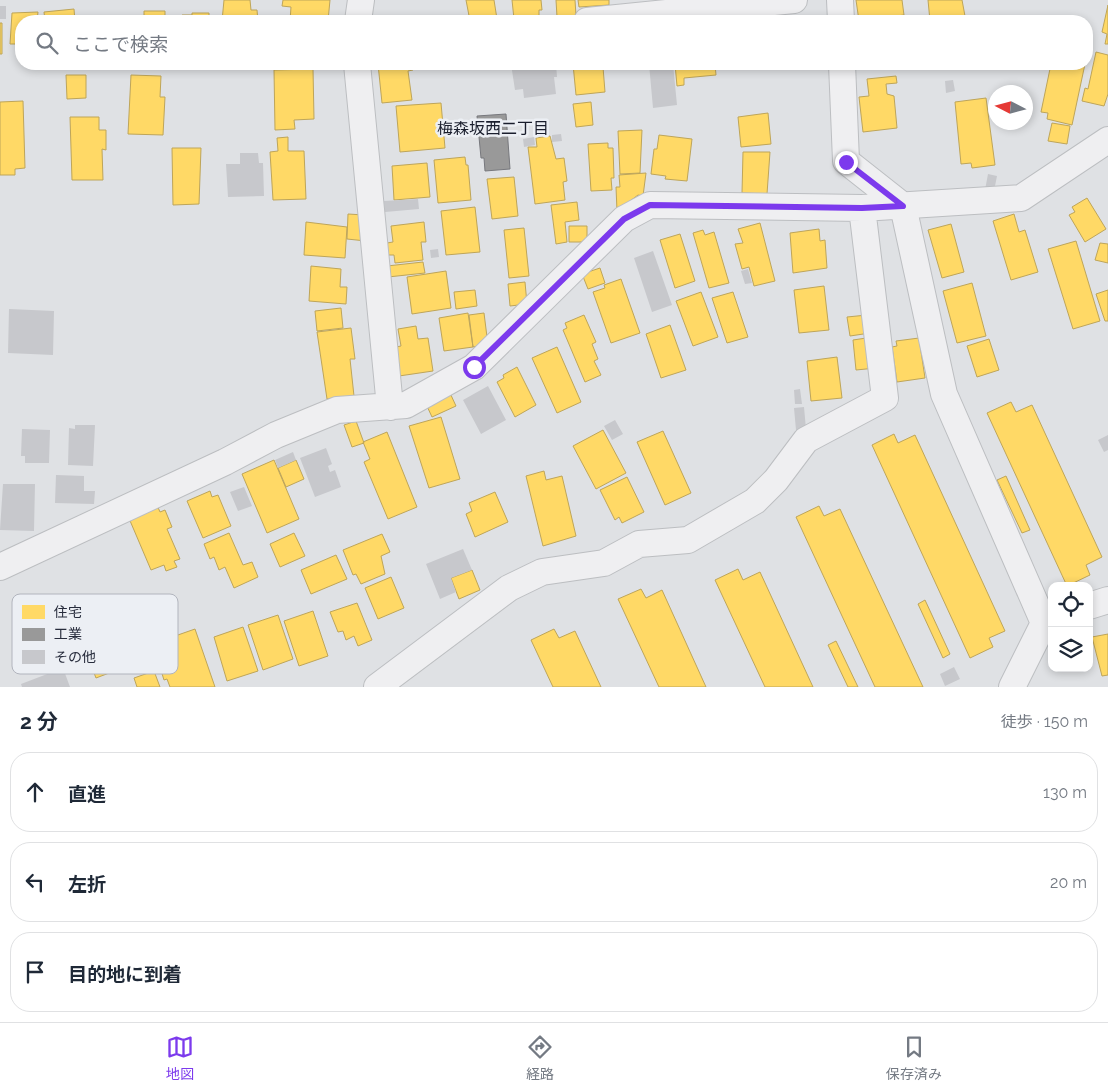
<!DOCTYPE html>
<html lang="ja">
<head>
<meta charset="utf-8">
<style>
	:root { --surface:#fff; --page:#f6f6f7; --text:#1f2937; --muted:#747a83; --line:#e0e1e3; --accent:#7c3aed }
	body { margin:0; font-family:Raleway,"Noto Sans JP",sans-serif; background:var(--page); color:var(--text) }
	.controls { position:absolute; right:15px; bottom:15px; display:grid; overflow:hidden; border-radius:10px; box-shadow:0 2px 8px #0003 }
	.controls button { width:45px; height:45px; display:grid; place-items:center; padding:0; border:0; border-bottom:1px solid var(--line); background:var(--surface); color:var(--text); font:25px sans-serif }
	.compass { position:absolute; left:988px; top:85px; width:45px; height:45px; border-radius:50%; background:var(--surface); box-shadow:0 2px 8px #0003; rotate:276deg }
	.stop { position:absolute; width:15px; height:15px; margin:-11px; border:4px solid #7c3aed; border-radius:50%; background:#fff }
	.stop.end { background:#7c3aed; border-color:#fff; box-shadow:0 1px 5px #0008 }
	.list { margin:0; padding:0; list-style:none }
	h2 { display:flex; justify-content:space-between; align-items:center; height:65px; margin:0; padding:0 20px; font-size:21px }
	h2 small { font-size:16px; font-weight:400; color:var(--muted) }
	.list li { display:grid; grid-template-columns:32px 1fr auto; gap:15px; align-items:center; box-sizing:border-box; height:80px; margin:0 10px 10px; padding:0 10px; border:1px solid var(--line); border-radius:20px }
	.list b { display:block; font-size:19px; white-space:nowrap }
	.list em { font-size:16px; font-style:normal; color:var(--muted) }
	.icon { flex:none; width:28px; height:28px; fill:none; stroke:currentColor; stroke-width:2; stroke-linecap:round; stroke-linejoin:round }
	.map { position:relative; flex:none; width:1108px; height:687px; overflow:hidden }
	.search { position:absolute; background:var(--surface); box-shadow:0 2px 8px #0003; left:15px; right:15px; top:15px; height:55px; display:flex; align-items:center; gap:12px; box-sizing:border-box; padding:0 18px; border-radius:20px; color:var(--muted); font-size:19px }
	.sheet { height:335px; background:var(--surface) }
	nav { display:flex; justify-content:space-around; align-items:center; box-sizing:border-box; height:70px; border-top:1px solid var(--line); background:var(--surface); font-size:14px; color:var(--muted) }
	nav a { display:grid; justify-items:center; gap:2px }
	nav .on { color:var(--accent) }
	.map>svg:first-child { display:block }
</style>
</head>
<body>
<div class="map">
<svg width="1108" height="687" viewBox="0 0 1108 687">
	<rect width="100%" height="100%" fill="#dfe1e4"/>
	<path fill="#ffd966" stroke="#bea559" d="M224,0H250L251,10H257L258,21H222Z
		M283,0H330L328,21H290L291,7L282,6Z
		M466,0H494L497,19L470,21Z
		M512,0H541L542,10H539V16L514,19Z
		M556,0H575L576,16L557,17Z
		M578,0H609V5L579,7Z
		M856,0H902L904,15L859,21Z
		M928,0H962L965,16L930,21Z
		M1108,5V44H1105L1107,34L1102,32Z
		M74,9L75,21H45L44,12Z
		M144,11H165V21H144Z
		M38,12L37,21H21V44H10L12,13Z
		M192,13H209V21H182V15H192Z
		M92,16H114V21H92Z
		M0,23H2V54H0Z
		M1096,52L1108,55V94L1104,106L1082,101L1085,88L1088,89Z
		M378,64H413V70L408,71L412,100L382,103Z
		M573,64H609V67H603L605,92L576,95Z
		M675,64H715L716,75L684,78V85L677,86Z
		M1051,64H1085L1072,125L1047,119L1048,113L1041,112Z
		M313,69L314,119L294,120L295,129L275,130L274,70Z
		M66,75H86V98L67,99Z
		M131,75L161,76L160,97H165L163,135L128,134Z
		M896,76L897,83L886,84L887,94L894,96L897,128L863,132L859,97L869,96L867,79Z
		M986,98L995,165L972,168L971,163L961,164L955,102Z
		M23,101L25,168L15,169V175H0V102Z
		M591,102L593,125L576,127L573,104Z
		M441,103L445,148L400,152L396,106Z
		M768,113L771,144L741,147L738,117Z
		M70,117H99V130H106V150L102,149L103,180H72Z
		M1052,123L1070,126L1067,144L1048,141Z
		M642,130L640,173L620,174L618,131Z
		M659,135L692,139L687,181L665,179L666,176L651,174L654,149H657Z
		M550,136L556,159L564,158L567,181L563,182L565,200L535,204L528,147H537L536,138Z
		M288,137V151H304L306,199L273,200L270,152L278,151L277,138Z
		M608,143V148H613L614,178H611L612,190L591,191L588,144Z
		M172,148H201L199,204L173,205Z
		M743,152H770L767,194L742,193Z
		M465,157L466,165H468L471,200L438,203L434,160Z
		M427,163L430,197L394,200L392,166Z
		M646,173L643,196L638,195L617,211L616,187H620L619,175Z
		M514,177L518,216L492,219L487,179Z
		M1087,198L1106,229L1085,242L1069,215L1075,212L1072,207Z
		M577,202L579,220L565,222L567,242L556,244L551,205Z
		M475,207L480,252L446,255L441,211Z
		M348,214L364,215L366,241L347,239Z
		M1014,214L1019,232L1025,230L1038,272L1011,280L993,221Z
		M306,222L347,227L345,258L304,255Z
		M424,222L426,242H421L423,260L395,263L394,255H388L387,243L393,242L391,226Z
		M760,223L775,281L754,286L749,267L742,269L735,244L743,243L738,229Z
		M951,224L964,272L942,278L928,230Z
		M569,226H587V242H569Z
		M524,228L529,276L509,278L504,230Z
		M819,229L820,241L825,240L827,268L793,273L790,233Z
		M703,230L705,235L714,232L729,283L709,288L693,233Z
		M680,234L695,281L675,288L660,240Z
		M1076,241L1100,321L1073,329L1048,249Z
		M1100,243L1108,244V263L1095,260Z
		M423,262L425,273L388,277L387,266Z
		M311,266L341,269L340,287H347L346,304L309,301Z
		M600,268L605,283L588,289L582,274Z
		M446,271L451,308L412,314L407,277Z
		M621,279L640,333L611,343L593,292L605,288L604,285Z
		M525,282L527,304L510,306L508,284Z
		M972,283L986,336L957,343L943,291Z
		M824,286L829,330L799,333L794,290Z
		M475,290L477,306L456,309L454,292Z
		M1108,290V321H1105L1096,294Z
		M701,292L718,337L693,346L676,301Z
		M733,292L748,337L727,343L712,298Z
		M341,308L343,328L317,331L315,311Z
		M468,313L473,347L444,351L439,318Z
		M484,313L487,337L479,346L473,347L469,315Z
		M584,315L596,342L592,344L598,359L594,361L601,375L585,382L563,330L567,328L565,323Z
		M867,315L870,333L850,336L847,317Z
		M670,325L686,370L661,378L646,334Z
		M416,326L418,339L428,338L433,371L399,376L396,347L401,346L398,329Z
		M351,328L355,359H350L354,396L327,399L317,332Z
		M873,337L876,368L856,370L853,340Z
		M919,338L925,378L897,382L892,347L897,346L896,341Z
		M989,339L999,370L977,377L967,346Z
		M557,347L581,402L557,413L532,358Z
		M837,357L842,398L811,401L807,361Z
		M517,367L536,405L515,417L497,382L504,378L503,375Z
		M450,393L456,406L432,417L426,404Z
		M1011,402L1016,412L1032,405L1102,557L1086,565L1090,575L1067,586L987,413Z
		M441,417L460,479L429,488L409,426Z
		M356,421L364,443L352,447L344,425Z
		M603,430L626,473L596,489L573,446Z
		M663,431L691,493L665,505L637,442Z
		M387,432L417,507L388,519L364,462L370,459L363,442Z
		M894,434L898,443L915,435L1005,631L989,638L993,647L970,658L872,445Z
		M274,460L299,519L267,533L242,474Z
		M296,460L304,479L286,487L278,468Z
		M544,471L546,480L562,476L576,536L543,546L526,476Z
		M1006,476L1030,530L1022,533L997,480Z
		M627,477L644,512L622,523L619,517L615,520L600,490Z
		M210,491L212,497L218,495L231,526L203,538L187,501Z
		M495,492L508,522L475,537L466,514L472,511L469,503Z
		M157,505L160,512L165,510L172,527L167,529L180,559L174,561L177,567L166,571L164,565L151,570L128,516Z
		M819,506L824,516L840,509L923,687H875L796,517Z
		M229,533L243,565L252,562L258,577L234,588L225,567L219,570L214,557L210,559L204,544Z
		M294,533L305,556L280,567L270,544Z
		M382,534L390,552L381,556L385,574L361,584L356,574L353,575L343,550Z
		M336,555L347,579L311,594L301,570Z
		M738,569L743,580L760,572L813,687H765L715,580Z
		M472,570L480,590L459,599L451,578Z
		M391,577L404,608L378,619L365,588Z
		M641,589L646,598L662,590L706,687H659L618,599Z
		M925,600L950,654L943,658L918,604Z
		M357,603L372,640L358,646L354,636L346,640L343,631L338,632L330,612Z
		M313,611L328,656L299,666L284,621Z
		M278,615L293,659L263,670L248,625Z
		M243,627L258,671L227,681L214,637Z
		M195,629L215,687H170L167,679L164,680L158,661L161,660L155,643Z
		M554,629L559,638L575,631L601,687H553L531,640Z
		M139,631L147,649L130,655L133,664L96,678L87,655L112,646L110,642Z
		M1108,634V675L1102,676L1092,637Z
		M836,641L858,687H848L828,645Z
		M154,671L160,687H137L134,678Z"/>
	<path fill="#999" stroke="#77787d" d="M506,114L510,169L485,171L484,158H481L477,116Z"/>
	<path fill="#c7c8cc" d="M0,6H6V19H0Z
		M511,64H556L557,77H554L556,94L524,98L523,89L515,90Z
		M649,64H673L677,105L653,108Z
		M953,80L955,91L946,93L945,81Z
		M561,134L562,141L552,142V135Z
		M534,137L535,145L524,147L523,139Z
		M240,153H258L259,163H263L264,196L228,197L226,164H240Z
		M988,174L997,176L994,191L985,190Z
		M418,199L419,209L385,212L384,201Z
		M438,249L439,257L431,258L430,250Z
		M653,251L672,305L652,312L634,258Z
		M748,269L752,283L745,284L741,271Z
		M9,309L54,311L53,355L8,353Z
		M488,386L506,420L481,434L463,400Z
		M800,389L802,404H795L794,390Z
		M804,407L806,429L796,430L794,408Z
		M615,420L623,434L612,440L604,426Z
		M75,425H95L93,466L68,465L69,428L75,429Z
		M22,429L50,430L49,463H25V456H21Z
		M1108,435V450L1104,452L1098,440Z
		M326,448L332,464L328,466L330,472L335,470L341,487L315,497L300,458Z
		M293,452L296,460L278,468L275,460Z
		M56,475L84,476V491H95L94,504L55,503Z
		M3,484H35L34,531L0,530Z
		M244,487L252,506L238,511L230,492Z
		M463,549L472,570L451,578L456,592L440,599L426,564Z
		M954,667L960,679L945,686L940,674Z
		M63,668L70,687H22L21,684Z"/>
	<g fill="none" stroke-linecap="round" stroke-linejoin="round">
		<defs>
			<path id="minor" d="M840,0L841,21
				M358,21L361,0
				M587,21L794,0
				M357,64L390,407
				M842,64L846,161L903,206L944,394L1044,623
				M0,567L225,462L276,435L337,410L406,405L474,367L624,219L650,205L862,208L1021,198L1108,140
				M1089,606L1108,600
				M377,687L509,588L542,572L604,563L639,544L688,540L755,501L776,480L806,440L885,398L862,208
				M1012,687L1044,623L1052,620"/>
		</defs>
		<use href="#minor" stroke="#bcbec1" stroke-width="28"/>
		<use href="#minor" stroke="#efeff1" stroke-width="26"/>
	</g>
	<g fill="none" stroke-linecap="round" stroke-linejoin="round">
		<path stroke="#7c3aed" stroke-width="6" d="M474,367L624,219L650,205L862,208L903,206L846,162"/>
	</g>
	<g text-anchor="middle" stroke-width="5" stroke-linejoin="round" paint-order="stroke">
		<g font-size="16" fill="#1a1e2d" stroke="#eceff4">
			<text x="493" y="134">梅森坂西二丁目</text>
		</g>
	</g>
	<rect x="12" y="594" width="166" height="80" rx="8" fill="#eceff4" stroke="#b1b4bd" stroke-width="1"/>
	<rect x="22" y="605" width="23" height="14" fill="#ffd966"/>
	<rect x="22" y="628" width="23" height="13" fill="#999"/>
	<rect x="22" y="650" width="23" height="14" fill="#c7c8cc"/>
	<g font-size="14" fill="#272c3c">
		<text x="54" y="617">住宅</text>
		<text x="54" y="639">工業</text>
		<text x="54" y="662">その他</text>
	</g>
</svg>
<div class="controls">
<button><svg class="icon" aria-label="locate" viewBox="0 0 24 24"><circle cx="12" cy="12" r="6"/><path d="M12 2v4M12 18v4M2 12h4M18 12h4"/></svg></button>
<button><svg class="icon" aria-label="layers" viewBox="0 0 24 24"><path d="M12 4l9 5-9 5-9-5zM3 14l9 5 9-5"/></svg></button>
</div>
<svg class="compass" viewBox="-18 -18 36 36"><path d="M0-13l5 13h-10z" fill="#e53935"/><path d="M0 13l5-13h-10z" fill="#747a83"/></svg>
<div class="stop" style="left:474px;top:367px"></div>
<div class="stop end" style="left:846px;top:162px"></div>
<div class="search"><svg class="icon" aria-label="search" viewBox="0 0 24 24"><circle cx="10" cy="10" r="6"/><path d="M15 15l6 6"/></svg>ここで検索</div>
</div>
<section class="sheet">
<h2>2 分<small>徒歩 · 150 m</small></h2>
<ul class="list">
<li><svg class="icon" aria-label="ahead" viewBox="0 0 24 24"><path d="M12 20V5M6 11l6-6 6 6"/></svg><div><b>直進</b></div><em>130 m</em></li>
<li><svg class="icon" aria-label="left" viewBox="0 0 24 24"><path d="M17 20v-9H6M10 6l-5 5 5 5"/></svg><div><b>左折</b></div><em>20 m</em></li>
<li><svg class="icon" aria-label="arrive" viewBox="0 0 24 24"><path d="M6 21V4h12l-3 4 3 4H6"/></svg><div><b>目的地に到着</b></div></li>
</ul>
</section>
<nav>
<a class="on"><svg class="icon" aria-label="map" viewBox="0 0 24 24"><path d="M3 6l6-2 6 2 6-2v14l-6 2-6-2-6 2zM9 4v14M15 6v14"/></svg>地図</a>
<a><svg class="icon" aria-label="directions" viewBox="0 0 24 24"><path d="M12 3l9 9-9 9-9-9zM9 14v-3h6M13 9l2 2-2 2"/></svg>経路</a>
<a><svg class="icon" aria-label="saved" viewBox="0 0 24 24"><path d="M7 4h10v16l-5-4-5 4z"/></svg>保存済み</a>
</nav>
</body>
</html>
